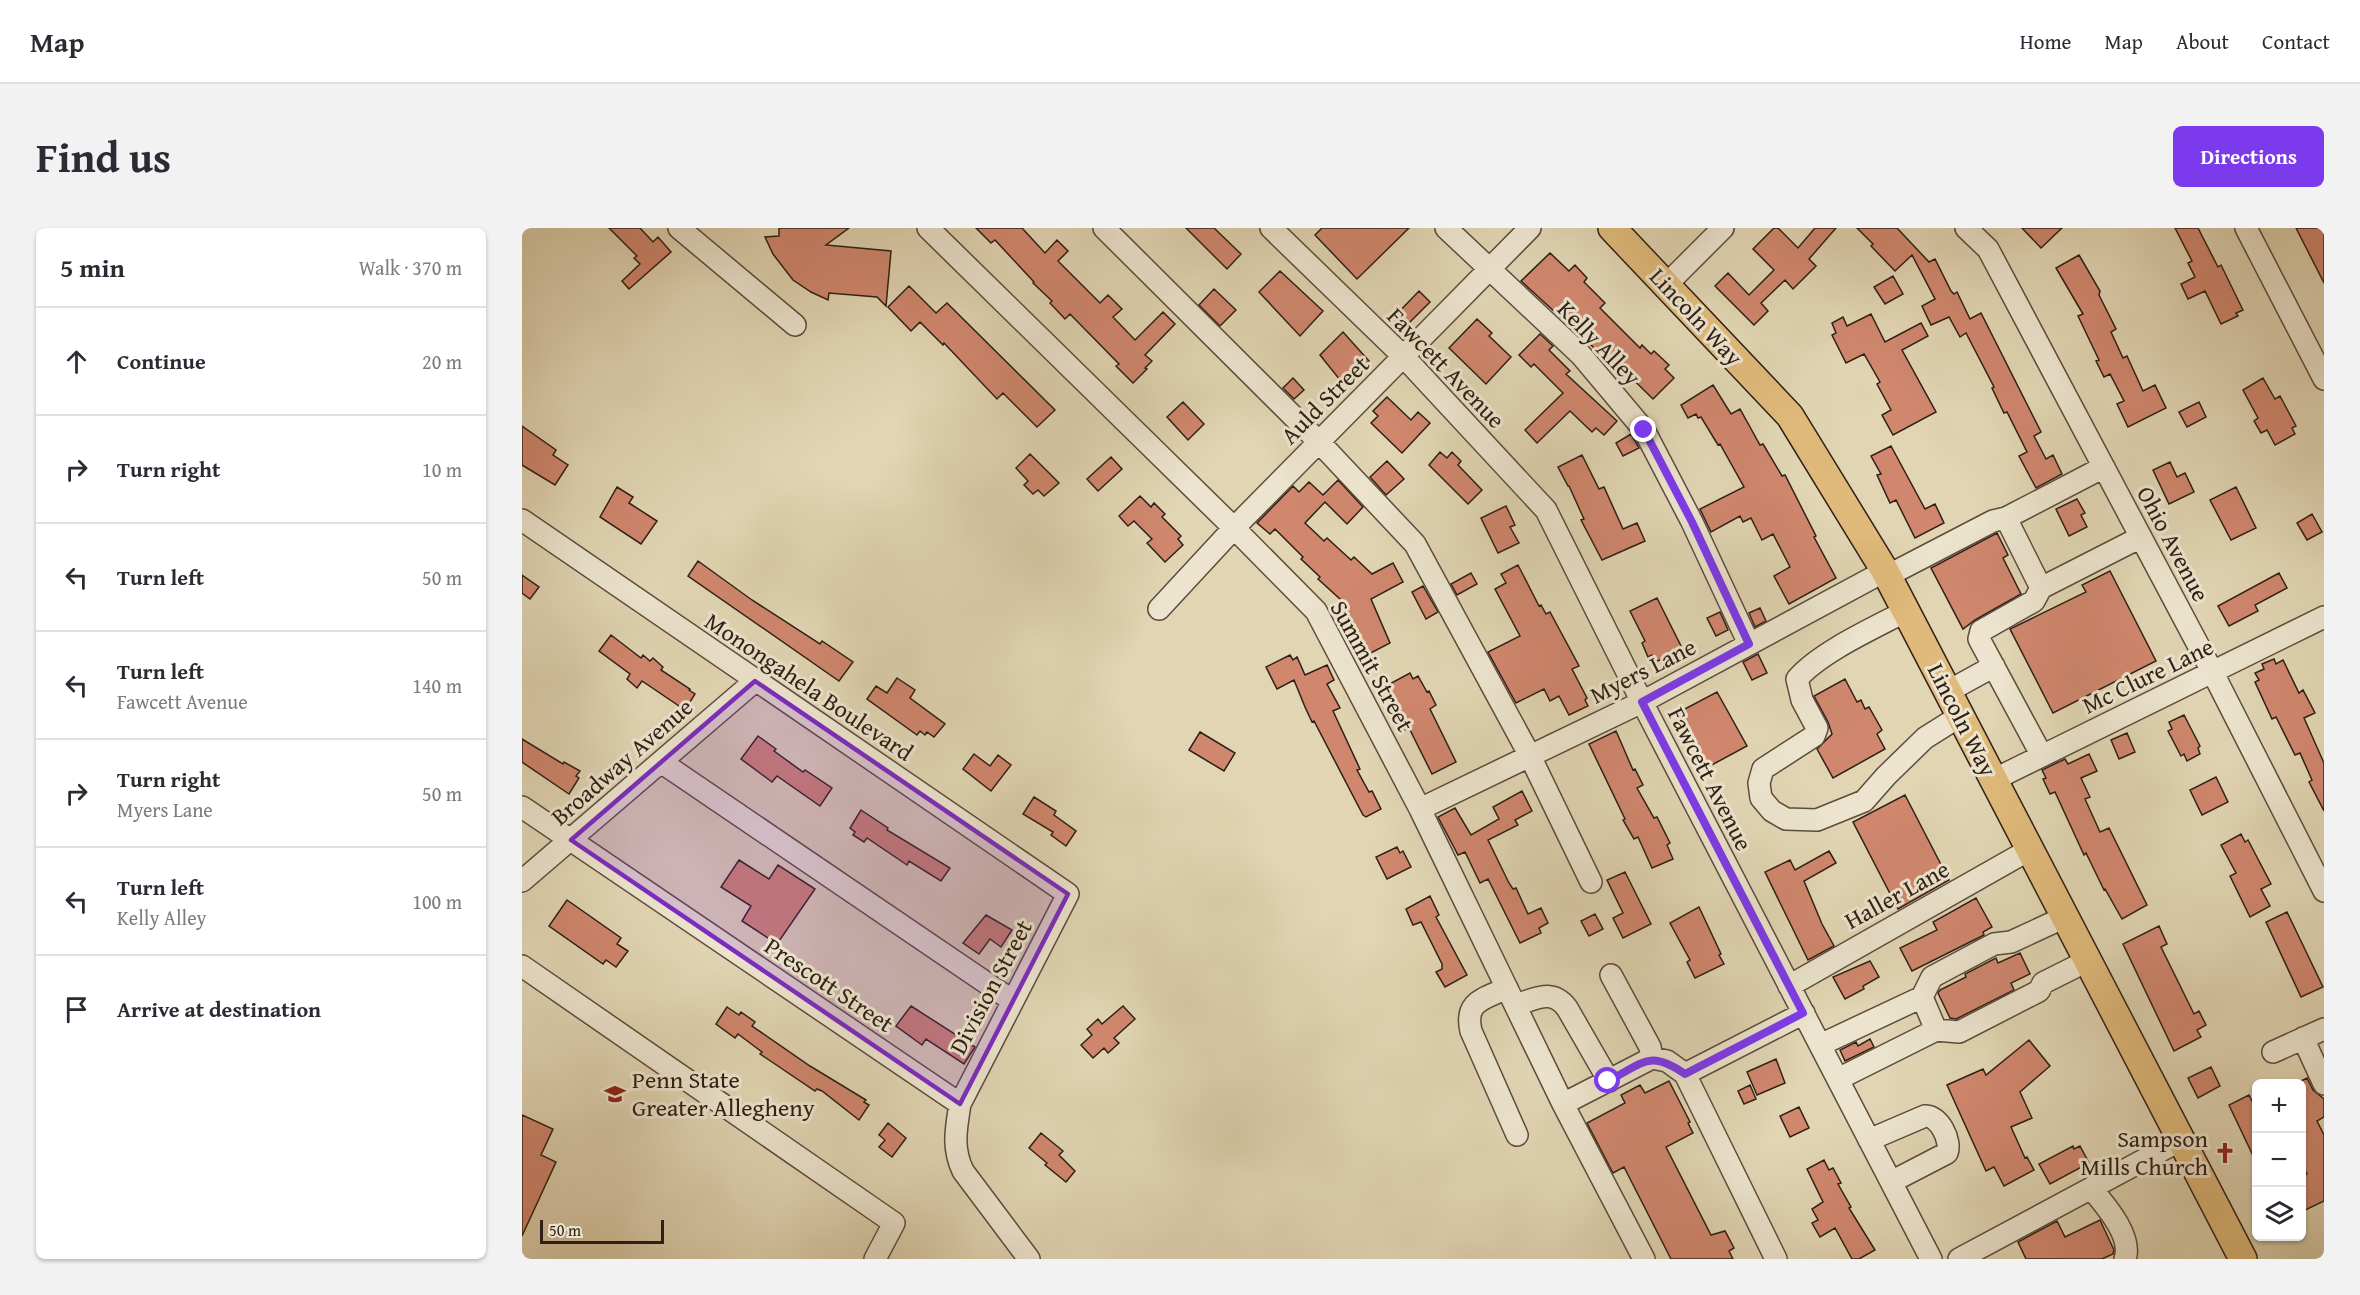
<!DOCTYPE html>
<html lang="en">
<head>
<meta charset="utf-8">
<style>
	:root { --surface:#fff; --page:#f2f2f3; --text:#2b2b33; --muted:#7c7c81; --line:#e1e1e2; --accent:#7c3aed }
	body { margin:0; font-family:"Gentium Book Plus",serif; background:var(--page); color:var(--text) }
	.controls { position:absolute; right:18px; bottom:18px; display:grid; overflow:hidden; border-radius:9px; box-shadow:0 2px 4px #0004 }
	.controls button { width:54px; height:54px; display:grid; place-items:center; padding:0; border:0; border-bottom:2px solid var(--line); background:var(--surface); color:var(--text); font:30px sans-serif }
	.scale { position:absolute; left:18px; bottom:15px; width:124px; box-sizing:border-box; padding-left:6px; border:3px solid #2f1f15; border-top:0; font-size:16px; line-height:21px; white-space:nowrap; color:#2f1f15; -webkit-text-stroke:4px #ece4ce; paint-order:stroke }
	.stop { position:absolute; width:18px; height:18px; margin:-14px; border:4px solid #7c3aed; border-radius:50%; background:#fff }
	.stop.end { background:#7c3aed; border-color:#fff; box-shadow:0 2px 6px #0008 }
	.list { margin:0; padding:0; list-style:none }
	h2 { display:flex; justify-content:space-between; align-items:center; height:78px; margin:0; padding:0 24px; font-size:26px }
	h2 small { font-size:20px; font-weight:400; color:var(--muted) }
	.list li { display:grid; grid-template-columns:39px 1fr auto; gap:18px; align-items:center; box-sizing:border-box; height:108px; padding:0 24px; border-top:2px solid var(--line) }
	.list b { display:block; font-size:22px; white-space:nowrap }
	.list p { margin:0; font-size:20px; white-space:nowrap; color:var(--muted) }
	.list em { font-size:20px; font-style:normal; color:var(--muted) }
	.icon { flex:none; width:33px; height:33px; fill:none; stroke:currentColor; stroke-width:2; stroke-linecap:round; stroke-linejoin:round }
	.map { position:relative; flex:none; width:1802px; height:1031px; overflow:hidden; border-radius:9px }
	header { display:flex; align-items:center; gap:36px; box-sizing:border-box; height:84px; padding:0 30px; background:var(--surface); border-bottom:2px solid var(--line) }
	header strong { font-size:28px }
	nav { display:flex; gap:33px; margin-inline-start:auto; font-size:21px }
	.intro { display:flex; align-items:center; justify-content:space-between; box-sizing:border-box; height:144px; padding:0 36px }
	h1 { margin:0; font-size:42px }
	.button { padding:15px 27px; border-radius:9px; background:var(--accent); color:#fff; font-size:21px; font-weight:700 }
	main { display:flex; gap:36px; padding:0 36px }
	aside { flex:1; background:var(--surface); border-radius:9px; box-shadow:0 2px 4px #0004 }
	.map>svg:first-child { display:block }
</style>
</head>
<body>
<header>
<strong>Map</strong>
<nav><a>Home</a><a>Map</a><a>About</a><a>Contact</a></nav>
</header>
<div class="intro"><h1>Find us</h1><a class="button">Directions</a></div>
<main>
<aside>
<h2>5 min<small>Walk · 370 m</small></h2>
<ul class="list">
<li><svg class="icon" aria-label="ahead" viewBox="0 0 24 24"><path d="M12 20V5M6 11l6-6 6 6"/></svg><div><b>Continue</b></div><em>20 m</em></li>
<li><svg class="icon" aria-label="right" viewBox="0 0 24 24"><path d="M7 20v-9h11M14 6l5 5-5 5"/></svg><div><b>Turn right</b></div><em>10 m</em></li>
<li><svg class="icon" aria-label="left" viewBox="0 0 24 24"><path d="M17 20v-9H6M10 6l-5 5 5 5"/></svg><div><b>Turn left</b></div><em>50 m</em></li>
<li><svg class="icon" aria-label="left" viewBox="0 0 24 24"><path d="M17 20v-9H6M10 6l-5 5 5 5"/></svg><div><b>Turn left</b><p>Fawcett Avenue</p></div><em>140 m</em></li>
<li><svg class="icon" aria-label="right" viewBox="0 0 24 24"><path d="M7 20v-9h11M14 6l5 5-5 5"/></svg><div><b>Turn right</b><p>Myers Lane</p></div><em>50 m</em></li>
<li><svg class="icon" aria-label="left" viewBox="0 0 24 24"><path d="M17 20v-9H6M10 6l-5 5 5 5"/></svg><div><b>Turn left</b><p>Kelly Alley</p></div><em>100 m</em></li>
<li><svg class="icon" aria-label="arrive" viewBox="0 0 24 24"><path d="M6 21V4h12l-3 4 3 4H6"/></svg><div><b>Arrive at destination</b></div></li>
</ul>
</aside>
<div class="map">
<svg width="1802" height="1031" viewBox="0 0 1802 1031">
	<rect width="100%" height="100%" fill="#e1d5b3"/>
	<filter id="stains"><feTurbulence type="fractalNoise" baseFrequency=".00333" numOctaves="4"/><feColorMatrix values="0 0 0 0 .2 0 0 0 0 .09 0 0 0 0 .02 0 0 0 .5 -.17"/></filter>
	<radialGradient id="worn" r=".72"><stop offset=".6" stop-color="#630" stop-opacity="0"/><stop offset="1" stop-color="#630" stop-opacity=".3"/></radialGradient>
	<path fill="#d0876e" stroke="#2f1f15" stroke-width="1.5" d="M87,0H118L131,14L136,9L149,24L107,61L100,53L118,36L112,30L115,28Z
		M257,0H327L304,17L369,23L364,78L355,69L307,65L306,72L289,64L271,52L251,26L243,9L257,8Z
		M454,0H500L523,25L535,12L546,23L536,33L578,75L586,67L600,81L591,89L613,112L641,84L653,96L623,127L630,133L623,140L625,141L611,155L594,138L597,136L548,86L543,91L528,75L530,73L511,55L512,54L473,12L469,15Z
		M664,0H692L719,26L705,41Z
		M800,0H887L835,51L793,7Z
		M1252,0H1256L1276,20L1293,0H1314L1287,31L1294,38L1271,61L1263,52L1239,75L1246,83L1232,97L1193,58L1206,45L1227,67L1252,42L1231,21Z
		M1335,0H1375L1407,34L1413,31L1429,63L1432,66L1435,64L1448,91L1459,85L1519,204L1512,208L1524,231L1531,227L1540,246L1514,260L1497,228L1505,224L1485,184L1482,185L1470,160L1472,159L1444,105L1438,109L1427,89L1409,97L1400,78L1413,71L1390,27L1373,43L1349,18L1351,16Z
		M1500,0H1540L1519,20Z
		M1653,0H1676L1696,39L1699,37L1721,82L1714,85L1716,88L1699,96L1683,63L1666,71L1659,56L1673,49L1666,35L1670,33Z
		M1774,0H1802V55Z
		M1028,25L1047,43L1053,37L1065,50L1062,54L1083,75L1078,80L1118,120L1120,117L1129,126L1132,123L1147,137L1143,141L1152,150L1131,171L1085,126L1082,129L999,53Z
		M1557,27L1578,63L1577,67L1594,101L1589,104L1601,130L1605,128L1621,163L1633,157L1644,180L1606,199L1595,176L1602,173L1588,146L1582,149L1574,133L1577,132L1556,88L1561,86L1534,40Z
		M758,43L801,83L778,108L737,64Z
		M1371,48L1381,66L1363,76L1352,59Z
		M387,58L414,85L425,75L533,182L515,199L481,165L475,171L422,115L421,117L398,94L389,103L366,79Z
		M692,61L714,82L698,98L677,77Z
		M897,63L908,74L882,100L871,90Z
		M1349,86L1363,114L1399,95L1406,108L1380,122L1414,184L1371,207L1360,187L1369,182L1355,156L1358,154L1342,126L1324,135L1310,107L1314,105L1310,95L1321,89L1325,98Z
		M955,91L970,105L967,108L989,129L964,156L927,120Z
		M821,104L847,133L840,140L843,143L833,152L830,149L822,157L798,127Z
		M1018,106L1031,118L1027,122L1048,143L1044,146L1095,193L1082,207L1074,200L1070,204L1048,183L1015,215L1003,202L1041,165L1012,136L1009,139L997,127Z
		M771,150L782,162L772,171L761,160Z
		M1741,150L1753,171L1758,168L1774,198L1770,200L1773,206L1753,217L1745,202L1739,205L1732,193L1736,190L1721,162Z
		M1191,157L1209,186L1218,181L1238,217L1241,216L1260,248L1263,247L1294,308L1292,309L1314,350L1267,376L1252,348L1268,339L1251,306L1240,312L1229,290L1221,294L1218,288L1189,304L1178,281L1222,259L1198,216L1196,217L1179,189L1176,190L1174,186L1166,190L1159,177Z
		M865,169L889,192L896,184L908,195L880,225L849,195L856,188L851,183Z
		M661,174L682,196L666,212L645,189Z
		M1677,174L1684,189L1665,199L1657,184Z
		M0,198L34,222L31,227L46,237L33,257L0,237Z
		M1109,206L1117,220L1101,228L1094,215Z
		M1369,218L1403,281L1413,276L1422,295L1393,310L1374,272L1368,275L1355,247L1359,246L1349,228Z
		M918,224L925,230L930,224L939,233L936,237L960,262L946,276L907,237Z
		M508,226L537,255L522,268L516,262L511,266L502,257L506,253L494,240Z
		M1060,227L1077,261L1082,259L1101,301L1115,295L1123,313L1080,332L1059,292L1062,291L1047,258H1046L1036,239Z
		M589,229L600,241L576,263L565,251Z
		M865,233L882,251L864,267L848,249Z
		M1648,234L1655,249L1663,245L1672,264L1647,276L1631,242Z
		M816,252L841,279L825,296L803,274L783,295L802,313L805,310L829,332L832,329L850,346L871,335L881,354L849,371L868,415L845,427L819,372L796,351L798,349L779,331L781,329L753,301L748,306L735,295L771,258L777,264L787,254L801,267Z
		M95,259L111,269L107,275L135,293L119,316L78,289Z
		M1714,259L1734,300L1709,312L1688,272Z
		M618,268L629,279L632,275L643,286L640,289L659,308L656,311L661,317L643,334L625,315L630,311L612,293L606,298L597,288Z
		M1555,271L1563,285L1559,287L1565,299L1547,308L1534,281Z
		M984,278L993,297L988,299L997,315L976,325L959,290Z
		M1790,286L1800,304L1785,312L1775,295Z
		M1475,305L1486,327L1481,330L1499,366L1453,392L1441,401L1409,340Z
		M176,333L230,372L298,416L300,413L331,434L317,453L166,348Z
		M996,337L1017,378L1019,377L1024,386L1028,384L1057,438L1050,441L1065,470L1063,472L1066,478L1047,487L1037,468L1028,473L1022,461L994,475L966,424L998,408L973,361L984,355L979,346Z
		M1588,343L1634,433L1531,485L1488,401L1564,364L1560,357Z
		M949,345L955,356L935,367L929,356Z
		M1757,345L1765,360L1733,377L1736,383L1707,398L1696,378Z
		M0,347L17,359L8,371L0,365Z
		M901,358L916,384L904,391L890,364Z
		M1135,370L1160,420L1152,424L1155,430L1142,436L1140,431L1133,434L1130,427L1126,429L1120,415L1123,413L1108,383Z
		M1238,380L1244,393L1233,399L1227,385Z
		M1198,384L1206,402L1194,408L1185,390Z
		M89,407L119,430L121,427L128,433L131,430L141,439L139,442L168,461L167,462L173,466L163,482L120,453L115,460L105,451L108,446L77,423Z
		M1236,426L1245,445L1230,452L1221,434Z
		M768,427L771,432L775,429L783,447L805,437L812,452L805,456L818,480L811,483L838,541L835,542L847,564L850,563L859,581L844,589L841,587L792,493L790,494L783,479L772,452L755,461L744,439Z
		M1752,431L1754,436L1761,432L1777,465L1781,462L1793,485L1782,490L1802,535V583L1787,554L1790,552L1778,525L1773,527L1754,489L1750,491L1733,454L1737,452L1733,445L1742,441L1740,436Z
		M888,445L891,451L896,448L905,464L907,463L914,477L908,481L934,534L910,546L887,500L883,502L862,459Z
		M375,450L393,462L388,470L423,496L412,509L405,504L403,507L398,503L395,507L345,471L354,458L365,465Z
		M1323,451L1335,474L1339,472L1343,481L1347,479L1360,502L1355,506L1363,521L1311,550L1295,521L1310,506L1306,494L1292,468Z
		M1195,464L1225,518L1186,539L1157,484Z
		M1662,487L1678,518L1676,520L1678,526L1665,533L1662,526L1659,528L1646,503L1650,501L1647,494Z
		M1094,503L1111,542L1113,541L1121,557L1115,560L1132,590L1135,589L1148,615L1145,617L1151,631L1130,640L1116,609L1112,611L1101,592L1103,591L1067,516Z
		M678,504L713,525L702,543L667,522Z
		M1605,505L1613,524L1597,531L1589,512Z
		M236,508L254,521L252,523L281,544L283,542L310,560L298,578L255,548L250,554L219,531Z
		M0,511L41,536L42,534L58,543L54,548L57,550L47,566L0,534Z
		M452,526L468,538L476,527L489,537L469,563L441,541Z
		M1567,526L1575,543L1559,550L1568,569L1563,571L1578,604L1587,600L1625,677L1600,691L1583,661L1582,662L1564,625L1562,627L1533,564L1528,566L1521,551L1524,550L1520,542L1543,531L1546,536Z
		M1694,549L1706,574L1680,587L1668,562Z
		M1000,563L1010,583L993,592L996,597L966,612L987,655L991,661L994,660L1006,686L1019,680L1026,695L1017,700L1019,705L998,715L966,651L958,655L943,624L936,627L916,589L933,580L949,607L977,591L971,579Z
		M1383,567L1427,652L1376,681L1331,594Z
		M512,569L534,583L532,587L554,603L544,618L529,607L531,604L501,586Z
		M339,582L366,600L365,602L428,640L419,653L387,633L385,637L345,610L342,614L331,607L333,604L328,600Z
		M1719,606L1723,614L1726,612L1749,656L1739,661L1748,678L1728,689L1708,648L1714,645L1699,617Z
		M875,619L878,625L881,623L889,639L865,651L854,629Z
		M1307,623L1314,635L1282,653L1300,696L1312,718L1286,732L1243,644L1268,632L1273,642Z
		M217,632L247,651L256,637L293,661L255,716L220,693L229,678L199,659Z
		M1103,644L1129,696L1101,710L1091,690L1101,685L1085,652Z
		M908,668L917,687L914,689L945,747L923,759L914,744L920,741V736L899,694L891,697L884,681Z
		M1454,670L1470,699L1461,704L1462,707L1390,743L1378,720L1415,702L1411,694Z
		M45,672L99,710L95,716L106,723L94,739L84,732L81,736L27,698Z
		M1177,679L1199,726L1197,727L1202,736L1173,750L1165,734L1168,732L1148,695Z
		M1765,684L1801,759L1779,769L1744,694Z
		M1073,686L1081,701L1067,708L1059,693Z
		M464,687L490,702L479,719L468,711L457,726L441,715Z
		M1637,698L1645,716L1639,719L1672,786L1677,783L1684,797L1675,802L1679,809L1652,823L1601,716Z
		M1498,725L1508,746L1489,755L1492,762L1434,791L1428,790L1416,765L1418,762L1444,749L1443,746L1474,730L1476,735Z
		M1348,733L1357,749L1341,758L1342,761L1323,771L1311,749Z
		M389,778L453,819L442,836L404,811L400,817L374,798Z
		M601,778L613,791L592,810L597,815L586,825L582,820L571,830L559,817L570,807L565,801L576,791L580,796Z
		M205,779L217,787L219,784L233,794L230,798L288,838L344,872L342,874L347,877L337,892L300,863L295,861L293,863L247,832L238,826L240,824L216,806L213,810L194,796Z
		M1348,811L1352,819L1323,833L1318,822L1334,814L1336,818Z
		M1507,812L1528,838L1498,864L1510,890L1489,899L1503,930L1505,929L1512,942L1482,958L1472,939L1464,943L1425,857L1461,841L1464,847Z
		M1254,831L1263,855L1235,867L1225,844Z
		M1689,839L1698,858L1676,870L1666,850Z
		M1785,850L1791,862L1802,871V889L1795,893L1802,907V973L1779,984V949L1785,946L1779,935V853Z
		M1147,853L1168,894L1166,895L1171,905L1144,919L1189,1007L1203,1003L1212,1020L1207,1023L1211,1031H1149L1102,939L1091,945L1065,895L1103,875L1099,867L1118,857L1123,865Z
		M1228,857L1234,871L1222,876L1216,863Z
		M1727,867L1730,873L1734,871V934L1707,877Z
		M1277,879L1287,900L1268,909L1258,888Z
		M0,887L31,901L19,927L34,934L0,1008Z
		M366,895L384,910L370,929L357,919L363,912L357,907Z
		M519,905L541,923L537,927L553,943L544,954L523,937L525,935L507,920Z
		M1551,918L1552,921L1558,918L1567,935L1528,956L1517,936Z
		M1302,932L1307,942L1311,940L1319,955L1316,956L1329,979L1327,980L1353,1022L1337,1031H1330L1313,1000L1298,1009L1290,995L1296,992L1290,981L1301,974L1285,941Z
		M1578,992L1592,1022L1591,1026L1580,1031H1504L1496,1014L1535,993L1543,1009Z"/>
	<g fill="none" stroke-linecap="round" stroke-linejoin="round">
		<defs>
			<path id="minor" d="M157,0L273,97
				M406,0L712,300L794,383L898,581L1041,876L1122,1031
				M582,0L797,214L893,316L1008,528L1069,654
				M749,0L882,129L1024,282L1120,474L1409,1031
				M924,0L1059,127L1122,202L1170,294L1227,416
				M1444,0L1466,21L1691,445L1802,663
				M1724,0L1802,151
				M1144,57L1201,0
				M1582,239L1484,290L1519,360L1619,309
				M0,292L546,666L438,876
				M1365,348L1471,293L1484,290
				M1519,360L1512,373L1459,403L1457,411L1520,528
				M637,381L712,300L1008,0
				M1384,383C1352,400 1298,424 1275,451L1280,472L1295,500L1292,508L1241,541L1237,555L1239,570L1250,583L1264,591L1295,592L1342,573L1364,548L1403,510L1438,488
				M1425,464L1472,438
				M139,534L491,773
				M1471,552L1802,389
				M0,579L438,876C434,901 430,920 441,943L507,1031
				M898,581L1120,474L1363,343
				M0,653L233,453
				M0,738L372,995L353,1031
				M1089,747L1128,819L1130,830
				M1267,758L1507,622
				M985,760C962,771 942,773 949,803L995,907
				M1400,769L1414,802
				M993,777C1014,771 1030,760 1045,780L1087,853
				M1781,810L1802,856
				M1298,817L1400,769L1410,749L1472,716L1489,714L1543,689
				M1751,824L1802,801
				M1163,846L1282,785
				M1316,851L1414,802L1437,804L1517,763L1521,755L1565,733
				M1041,876L1130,830L1145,833L1163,846L1254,1031
				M1347,912L1403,888C1417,887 1430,913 1425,925L1369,954
				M1569,960C1583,977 1611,1008 1603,1031
				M1437,1031L1659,912"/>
			<path id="major" d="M1090,0L1268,188L1363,343L1721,1031"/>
		</defs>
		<use href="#minor" stroke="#5c4c3c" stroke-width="24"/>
		<use href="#major" stroke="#2f1f15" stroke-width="30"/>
		<use href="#minor" stroke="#ece4ce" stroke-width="21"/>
		<use href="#major" stroke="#e0ba7a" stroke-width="27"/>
	</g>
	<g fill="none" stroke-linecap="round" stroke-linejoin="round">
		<path stroke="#7c3aed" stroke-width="8" d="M1086,853C1122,835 1127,821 1163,846L1281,785L1120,474L1227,416L1170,294L1122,202"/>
	</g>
	<path fill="#7b2cbf" fill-opacity="0.2" stroke="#7b2cbf" stroke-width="4.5" stroke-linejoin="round" d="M233,453L546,666L438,876L49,612Z"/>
	<defs>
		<symbol id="university-bare" viewBox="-9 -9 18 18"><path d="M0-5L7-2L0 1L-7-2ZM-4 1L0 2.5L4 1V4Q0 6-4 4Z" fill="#8f2418" stroke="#ece4ce" stroke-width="2.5" paint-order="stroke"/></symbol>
		<symbol id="church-bare" viewBox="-9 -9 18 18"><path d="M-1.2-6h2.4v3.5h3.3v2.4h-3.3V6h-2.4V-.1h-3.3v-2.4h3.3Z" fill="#8f2418" stroke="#ece4ce" stroke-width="2.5" paint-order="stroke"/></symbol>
	</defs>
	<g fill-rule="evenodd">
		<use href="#university-bare" x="78" y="851" width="30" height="30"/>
		<use href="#church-bare" x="1688" y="910" width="30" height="30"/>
	</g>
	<g text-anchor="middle" stroke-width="6" stroke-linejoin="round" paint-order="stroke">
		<g font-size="24" fill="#2f1f15" stroke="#ece4ce">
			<text transform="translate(1174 89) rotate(47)" y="8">Lincoln Way</text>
			<text transform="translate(1077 115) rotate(46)" y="8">Kelly Alley</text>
			<text transform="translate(924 140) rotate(46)" y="8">Fawcett Avenue</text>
			<text transform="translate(803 172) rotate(-45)" y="8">Auld Street</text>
			<text transform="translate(1651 316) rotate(62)" y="8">Ohio Avenue</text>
			<text transform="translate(850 438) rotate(61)" y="8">Summit Street</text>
			<text transform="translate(1121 443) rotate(-27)" y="8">Myers Lane</text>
			<text transform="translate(1626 448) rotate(-26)" y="8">Mc Clure Lane</text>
			<text transform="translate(287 459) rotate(34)" y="8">Monongahela Boulevard</text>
			<text transform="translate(1440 492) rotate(63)" y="8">Lincoln Way</text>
			<text transform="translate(100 534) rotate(-41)" y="8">Broadway Avenue</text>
			<text transform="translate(1188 551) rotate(63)" y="8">Fawcett Avenue</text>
			<text transform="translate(1375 667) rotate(-29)" y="8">Haller Lane</text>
			<text transform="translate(307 757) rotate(34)" y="8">Prescott Street</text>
			<text transform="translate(469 759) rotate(-62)" y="8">Division Street</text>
		</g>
		<g font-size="24" fill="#2f1f15" stroke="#ece4ce" text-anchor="start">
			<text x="110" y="860">Penn State<tspan x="110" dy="28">Greater Allegheny</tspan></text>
			<text x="1686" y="919" text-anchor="end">Sampson<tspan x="1686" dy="28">Mills Church</tspan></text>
		</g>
	</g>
	<rect width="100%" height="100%" filter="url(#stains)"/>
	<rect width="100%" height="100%" fill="url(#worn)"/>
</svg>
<div class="controls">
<button>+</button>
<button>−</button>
<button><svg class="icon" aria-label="layers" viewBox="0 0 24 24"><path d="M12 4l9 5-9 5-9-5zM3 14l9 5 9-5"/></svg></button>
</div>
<div class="scale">50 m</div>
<div class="stop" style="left:1086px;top:853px"></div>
<div class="stop end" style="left:1122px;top:202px"></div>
</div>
</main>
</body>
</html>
